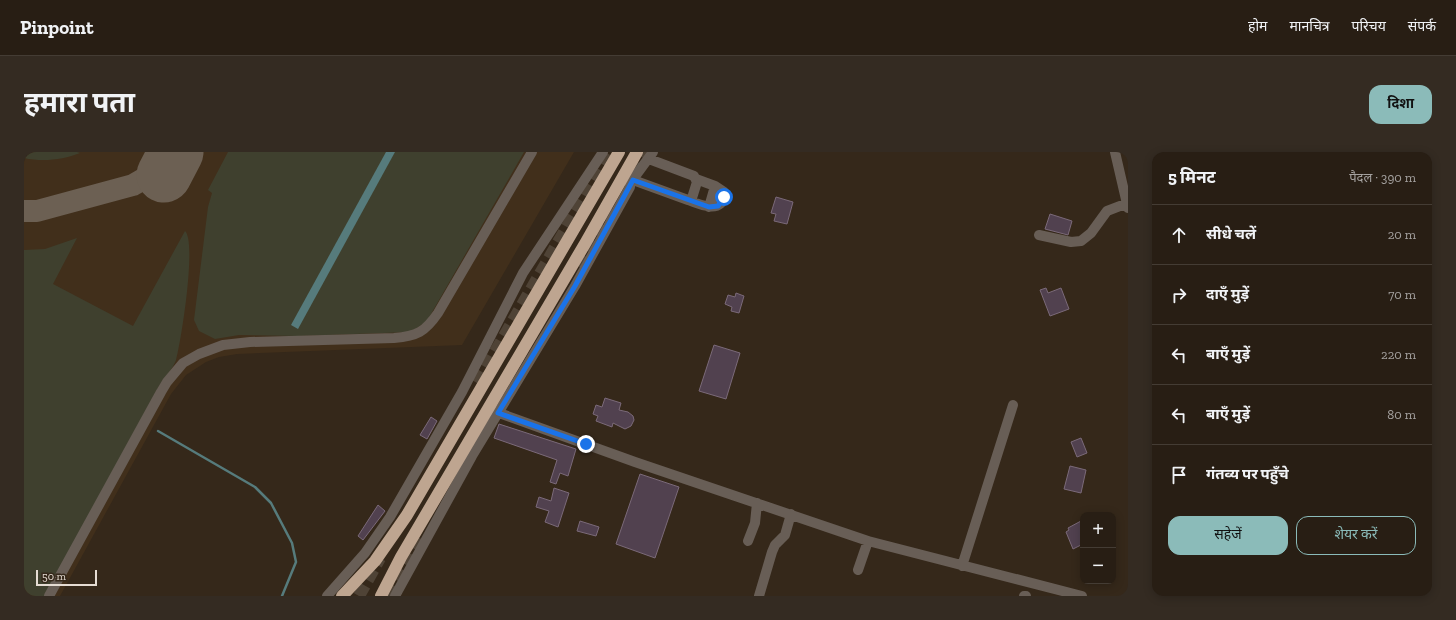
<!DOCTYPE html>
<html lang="hi">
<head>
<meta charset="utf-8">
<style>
	:root { --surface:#281e14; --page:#342b22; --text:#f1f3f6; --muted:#a5a2a0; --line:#443c34; --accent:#8bbbb9 }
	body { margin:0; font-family:"Zilla Slab","Noto Sans Devanagari",serif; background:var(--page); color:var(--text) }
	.controls { position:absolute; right:12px; bottom:12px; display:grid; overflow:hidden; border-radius:8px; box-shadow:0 2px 10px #0003 }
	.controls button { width:36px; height:36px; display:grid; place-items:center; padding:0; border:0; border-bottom:1px solid var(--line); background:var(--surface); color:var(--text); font:20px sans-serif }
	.scale { position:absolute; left:12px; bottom:10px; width:61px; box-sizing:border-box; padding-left:4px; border:2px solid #e5dcd3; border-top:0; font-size:11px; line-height:14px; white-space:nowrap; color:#e5dcd3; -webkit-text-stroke:3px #35281a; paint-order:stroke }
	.stop { position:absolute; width:12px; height:12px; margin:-9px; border:3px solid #1a73e8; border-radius:50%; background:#fff }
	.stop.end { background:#1a73e8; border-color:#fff; box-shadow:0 1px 4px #0008 }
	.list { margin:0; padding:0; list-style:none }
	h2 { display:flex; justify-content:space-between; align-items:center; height:52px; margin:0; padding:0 16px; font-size:17px }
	h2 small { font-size:13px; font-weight:400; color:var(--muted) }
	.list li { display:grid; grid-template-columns:26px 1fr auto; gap:12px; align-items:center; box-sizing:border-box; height:60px; padding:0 16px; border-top:1px solid var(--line) }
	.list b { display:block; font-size:15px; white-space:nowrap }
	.list em { font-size:13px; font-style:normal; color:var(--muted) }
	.actions { display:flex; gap:8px; padding:12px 16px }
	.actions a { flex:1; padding:9px 0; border:1px solid var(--accent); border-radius:12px; text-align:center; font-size:14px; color:var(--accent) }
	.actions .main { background:var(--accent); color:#111 }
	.icon { flex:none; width:22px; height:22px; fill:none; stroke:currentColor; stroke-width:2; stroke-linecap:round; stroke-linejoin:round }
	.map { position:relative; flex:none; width:1104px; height:444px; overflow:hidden; border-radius:12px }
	header { display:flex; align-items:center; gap:24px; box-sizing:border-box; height:56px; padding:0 20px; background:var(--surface); border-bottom:1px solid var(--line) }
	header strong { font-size:19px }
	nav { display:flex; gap:22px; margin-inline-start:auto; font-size:14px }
	.intro { display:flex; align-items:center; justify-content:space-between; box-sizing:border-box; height:96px; padding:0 24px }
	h1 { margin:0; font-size:28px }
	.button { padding:10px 18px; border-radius:12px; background:var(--accent); color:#111; font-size:14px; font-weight:700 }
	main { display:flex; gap:24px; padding:0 24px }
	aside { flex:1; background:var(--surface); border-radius:12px; box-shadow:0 2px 10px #0003 }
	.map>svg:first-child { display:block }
</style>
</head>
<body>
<header>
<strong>Pinpoint</strong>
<nav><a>होम</a><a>मानचित्र</a><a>परिचय</a><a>संपर्क</a></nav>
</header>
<div class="intro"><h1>हमारा पता</h1><a class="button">दिशा</a></div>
<main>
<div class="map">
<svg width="1104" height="444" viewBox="0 0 1104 444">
	<rect width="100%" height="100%" fill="#35281a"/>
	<path fill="#412f1b" d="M0,0H550L438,193L213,202L195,205L182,210L162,223L147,242L36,444H0Z"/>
	<path fill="#3f402e" d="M0,0H53L56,1C39,8 18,10 0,6Z
		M204,0H500L403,169L387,180L274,184L215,183L191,187L175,179L170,168L184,55L188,41L184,38Z
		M161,79C173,90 157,190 152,208C149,217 140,226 135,234L21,444H0V98L21,97L53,86L29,132L109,174Z"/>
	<path fill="#567b7c" d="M362,0H371L274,177L267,173Z"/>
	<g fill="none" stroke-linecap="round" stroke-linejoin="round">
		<path stroke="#567b7c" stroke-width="2.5" d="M134,279L231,335L247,351L268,391L272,410L258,444"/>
		<path stroke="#6c6053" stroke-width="22" d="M0,59H13L109,33L128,22L149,6"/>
		<path stroke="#6c6053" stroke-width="55" d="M140,23L152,0"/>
	</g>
	<path fill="#51414f" stroke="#7b6a79" d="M752,45L769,50L763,72L750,69L752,62L747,61Z
		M1026,62L1048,69L1044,83L1021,77Z
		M1022,136L1024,141L1037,136L1045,157L1026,164L1016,138Z
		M712,141L720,144L715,161L707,159L708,155L701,152L704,143L711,145Z
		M690,193L716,201L702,247L675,239Z
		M581,246L597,251L595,258L604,260L609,264L610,268L607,274L601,277L589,271L588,275L572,269L574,264L569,262L572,253L578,255Z
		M407,265L413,269L403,287L396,283Z
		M475,272L552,297L544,324L536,321L532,332L526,330L533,308L470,286Z
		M1057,286L1063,301L1053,305L1047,290Z
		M1046,314L1062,318L1057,341L1040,337Z
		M616,322L655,335L631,406L592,392Z
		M530,336L545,341L534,375L521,370L525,359L512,355L515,345L527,349Z
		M354,353L361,359L339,388L334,384Z
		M556,369L575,375L572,384L553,379Z
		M1057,369L1059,373V392L1049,397L1042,380L1045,378L1044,376Z"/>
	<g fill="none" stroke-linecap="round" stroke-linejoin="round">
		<path stroke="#4f4336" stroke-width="12" stroke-dasharray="12 6" stroke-linecap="butt" d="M609,21L622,0
			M554,114L589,56
			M453,231L586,0
			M335,444L356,406
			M364,444L397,382"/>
		<path stroke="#685e56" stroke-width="10" d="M1091,0L1104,56
			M609,28L664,48L668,46L673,30L670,24L625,7
			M607,30L629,0
			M664,48C676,53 701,63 700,40L691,34L672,27
			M685,55L691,34
			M1015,83L1047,90L1057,89L1067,81L1083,59L1104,51
			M464,257L611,310L844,389L1058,444
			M724,389L731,371L733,351
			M938,414L989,253
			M834,418L844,389
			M25,444L137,240L143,230L159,211L175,202L199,193L226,190L370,186C393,184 401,180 414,161L508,0
			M303,444L341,401L366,365L438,240L499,121L579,0
			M371,444L448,304L551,134L606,35V28L599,24
			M735,444L748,400L751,393L761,383L767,362
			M1000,444H1002"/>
		<path stroke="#bea590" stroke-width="12" d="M318,444L351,409L383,363L595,0
			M357,444L377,405L562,90L613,0"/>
	</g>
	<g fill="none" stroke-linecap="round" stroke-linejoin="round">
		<path stroke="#1a73e8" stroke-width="5" d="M562,292L474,261L551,134L609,28L685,55L694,54L700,45"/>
	</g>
</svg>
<div class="controls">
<button>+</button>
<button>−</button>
</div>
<div class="scale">50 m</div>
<div class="stop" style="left:700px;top:45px"></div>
<div class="stop end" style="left:562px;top:292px"></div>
</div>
<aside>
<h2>5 मिनट<small>पैदल · 390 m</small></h2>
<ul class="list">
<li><svg class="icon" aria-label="ahead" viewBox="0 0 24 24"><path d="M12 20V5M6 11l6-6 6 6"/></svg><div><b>सीधे चलें</b></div><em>20 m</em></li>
<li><svg class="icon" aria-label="right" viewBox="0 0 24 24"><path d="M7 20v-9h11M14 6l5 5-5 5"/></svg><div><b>दाएँ मुड़ें</b></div><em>70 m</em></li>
<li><svg class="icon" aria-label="left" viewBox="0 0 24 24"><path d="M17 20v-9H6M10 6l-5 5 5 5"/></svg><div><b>बाएँ मुड़ें</b></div><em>220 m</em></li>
<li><svg class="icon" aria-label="left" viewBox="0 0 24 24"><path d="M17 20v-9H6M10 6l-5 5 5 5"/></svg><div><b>बाएँ मुड़ें</b></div><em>80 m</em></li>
<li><svg class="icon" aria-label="arrive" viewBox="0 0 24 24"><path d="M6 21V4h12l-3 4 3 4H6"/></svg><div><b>गंतव्य पर पहुँचे</b></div></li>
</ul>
<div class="actions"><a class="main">सहेजें</a><a>शेयर करें</a></div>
</aside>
</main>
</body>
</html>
